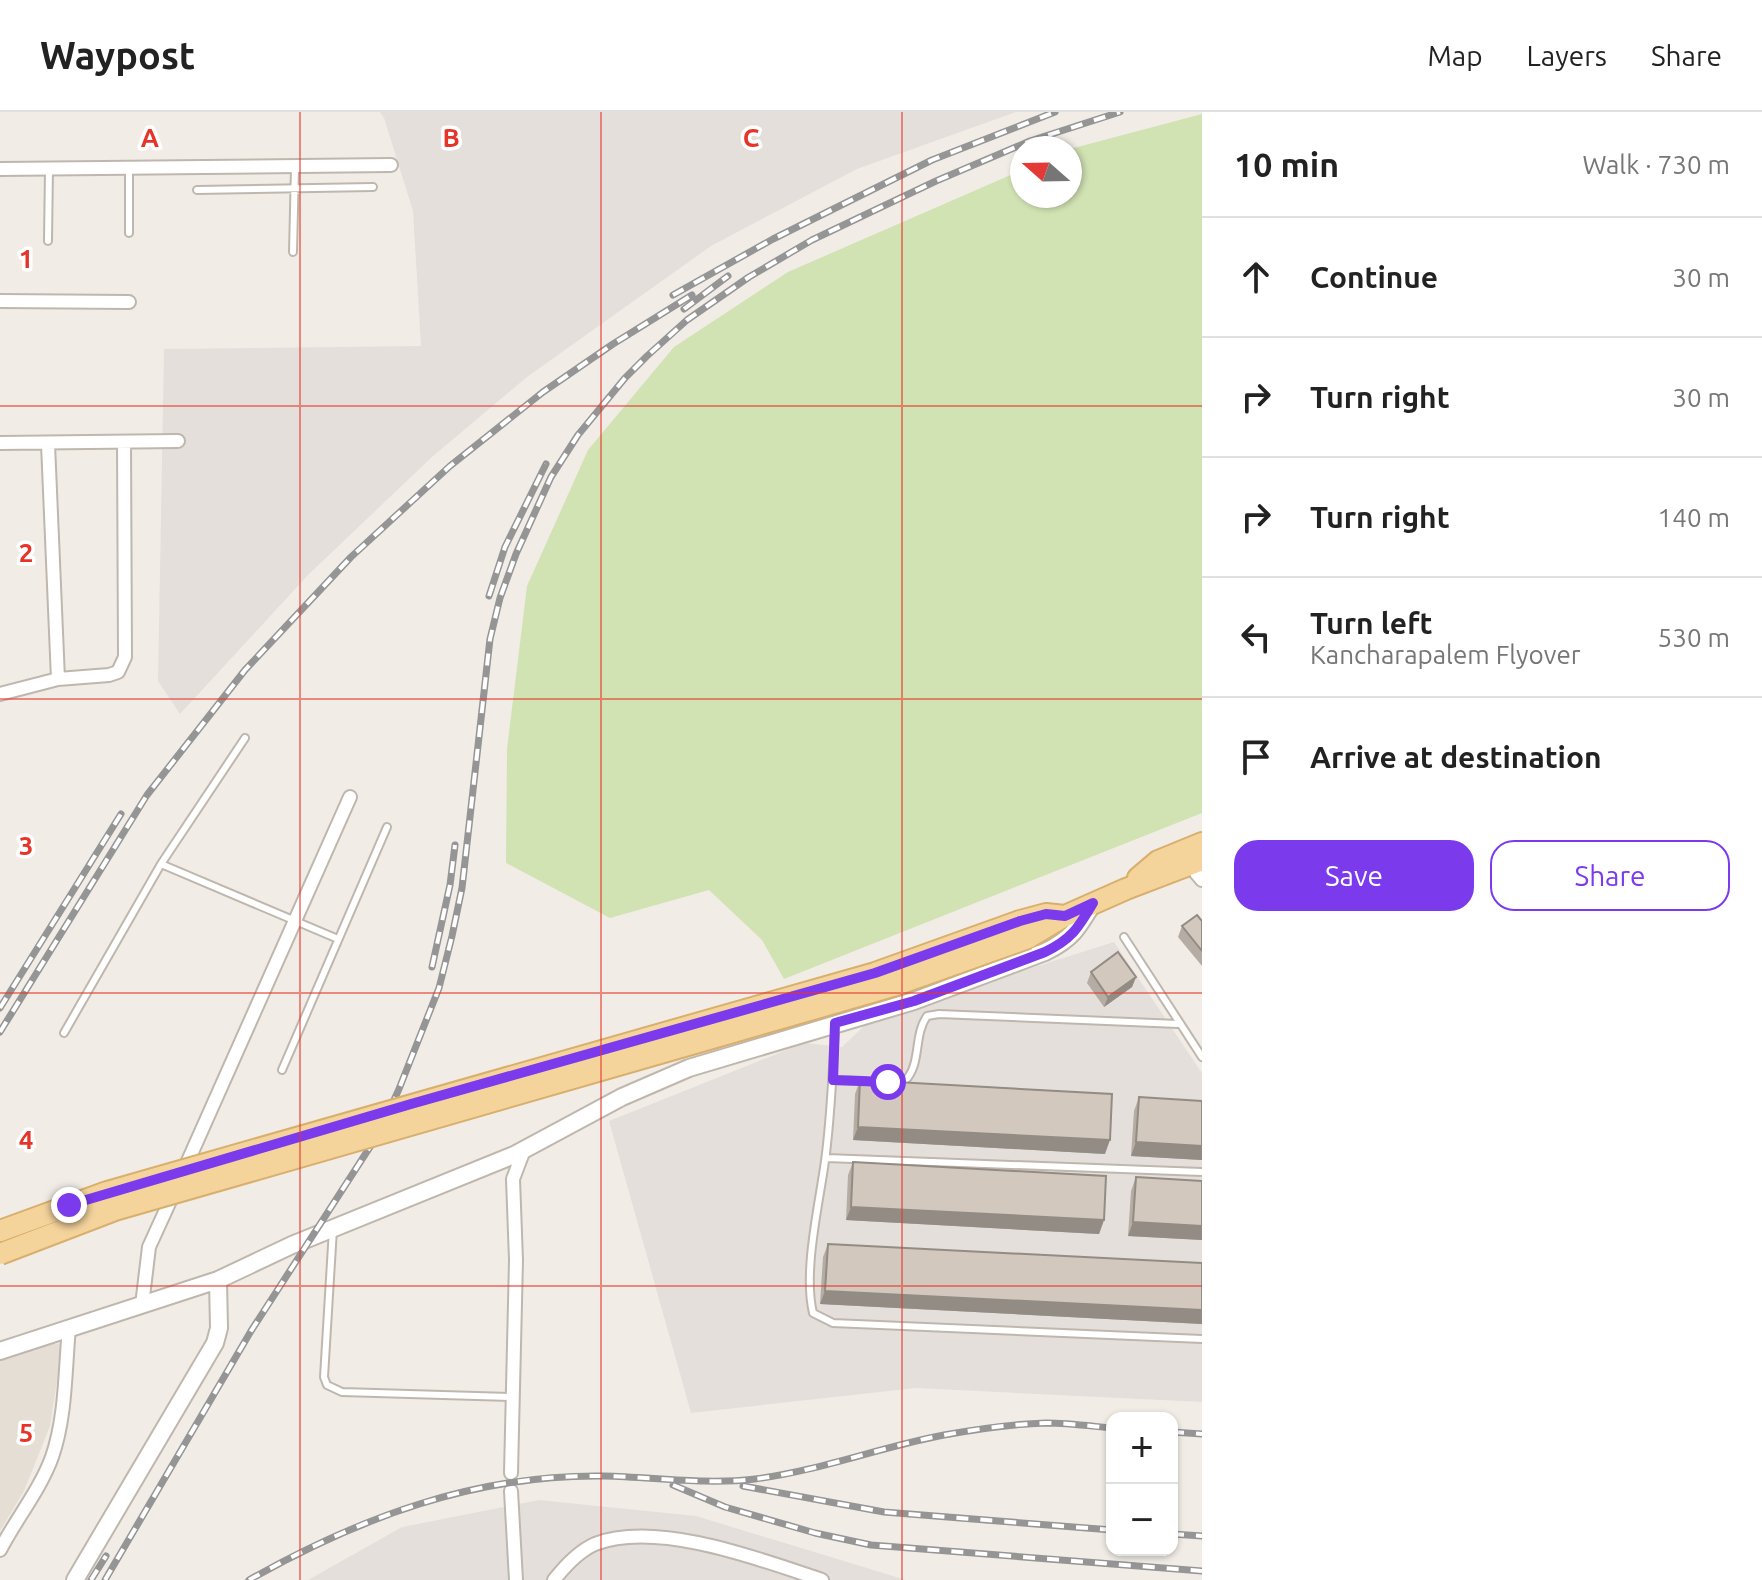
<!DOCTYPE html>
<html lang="en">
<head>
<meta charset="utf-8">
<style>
	:root { --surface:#fff; --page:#f2f2f2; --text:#222; --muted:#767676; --line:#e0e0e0; --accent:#7c3aed }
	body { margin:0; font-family:Ubuntu,sans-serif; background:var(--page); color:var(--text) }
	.controls { position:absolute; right:24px; bottom:24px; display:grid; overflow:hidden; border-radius:16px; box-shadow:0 2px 6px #0004 }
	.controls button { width:72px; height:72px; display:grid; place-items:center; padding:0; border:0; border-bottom:2px solid var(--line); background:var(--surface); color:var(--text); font:40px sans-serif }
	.compass { position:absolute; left:1010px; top:24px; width:72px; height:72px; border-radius:50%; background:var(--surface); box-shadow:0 2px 6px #0004; rotate:290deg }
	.stop { position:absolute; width:24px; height:24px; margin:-18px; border:6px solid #7c3aed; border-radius:50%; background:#fff }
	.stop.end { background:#7c3aed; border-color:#fff; box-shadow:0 2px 8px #0008 }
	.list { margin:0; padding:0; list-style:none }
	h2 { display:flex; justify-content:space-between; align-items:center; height:104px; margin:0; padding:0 32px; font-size:34px }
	h2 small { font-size:26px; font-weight:400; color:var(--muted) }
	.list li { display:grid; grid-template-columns:52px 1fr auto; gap:24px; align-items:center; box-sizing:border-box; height:120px; padding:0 32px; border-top:2px solid var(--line) }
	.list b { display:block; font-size:30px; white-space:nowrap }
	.list p { margin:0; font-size:26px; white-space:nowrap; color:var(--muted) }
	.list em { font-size:26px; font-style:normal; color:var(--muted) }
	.actions { display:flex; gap:16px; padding:24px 32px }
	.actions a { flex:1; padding:18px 0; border:2px solid var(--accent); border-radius:24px; text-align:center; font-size:28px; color:var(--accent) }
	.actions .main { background:var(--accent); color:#fff }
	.icon { flex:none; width:44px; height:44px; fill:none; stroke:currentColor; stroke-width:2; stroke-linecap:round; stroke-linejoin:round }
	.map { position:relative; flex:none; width:1202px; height:1468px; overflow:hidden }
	header { display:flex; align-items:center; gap:48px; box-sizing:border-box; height:112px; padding:0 40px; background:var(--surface); border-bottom:2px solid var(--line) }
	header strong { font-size:38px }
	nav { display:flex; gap:44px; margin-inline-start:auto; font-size:28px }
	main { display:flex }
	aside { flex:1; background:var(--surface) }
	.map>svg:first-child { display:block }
</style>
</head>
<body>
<header>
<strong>Waypost</strong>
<nav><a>Map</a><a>Layers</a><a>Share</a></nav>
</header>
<main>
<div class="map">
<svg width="1202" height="1468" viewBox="0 0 1202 1468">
	<rect width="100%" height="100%" fill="#f1ede6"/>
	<path fill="#e5ded5" d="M63,1231L50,1314L24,1379L0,1419V1238Z"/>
	<path fill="#e4dfdb" d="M380,0H1016L857,57L711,134L527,265L432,345L308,463L180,602L158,569L164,237L421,234L413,99L384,6Z
		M1114,830L1202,961V1290L916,1276L691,1301L609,1009L804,931L842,935L867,911L964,877Z
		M539,1388L696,1404L906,1468H308L402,1415Z"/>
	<path fill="#d1e2b3" d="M1202,2V701L784,867L762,828L709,778L610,806L506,751L507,637L527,474L588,338L674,235L788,160L1022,58V84H1070V37Z"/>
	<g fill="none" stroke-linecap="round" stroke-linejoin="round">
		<defs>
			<path id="service" d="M197,78L373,75
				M129,121V57
				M48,129L49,56
				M293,140L295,55
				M161,752L338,827
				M1124,825L1202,945
				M835,915C833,959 831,1005 825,1049C819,1093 803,1159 813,1201L833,1211L1202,1227
				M64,921L161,752L245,626
				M282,958L387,715
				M833,968L865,969
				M884,970L905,969C922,951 913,924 927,904L939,902L1178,912
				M826,1046L1202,1060
				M333,1117L324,1265L327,1273L342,1280L513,1285"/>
			<path id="minor" d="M0,57L391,53
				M0,189L129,190
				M0,331L178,329
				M48,332L58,567
				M0,582L58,567L109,563L118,560L125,545L124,331
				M1196,761L1202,768
				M184,1058L350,685
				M142,1193L149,1135L175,1078
				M511,1361L516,1148L513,1067L524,1038
				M511,1379L516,1468
				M0,1438C16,1407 40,1378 52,1345C66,1305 65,1258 69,1216
				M554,1468C565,1454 579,1439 595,1432C657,1408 762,1448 822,1468"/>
			<path id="tertiary" d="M0,1239L218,1168L292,1133L514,1043L622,985L689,956L914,889L1045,840C1072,827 1078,816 1093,791
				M75,1468L215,1231L219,1216L218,1168"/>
			<path id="primary" d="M1138,766L1158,749L1202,731
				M1020,809L1046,802L1065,804
				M1028,826L1065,804L1126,777L1202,748"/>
		</defs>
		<use href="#service" stroke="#bfb7ad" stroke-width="10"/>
		<use href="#minor" stroke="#bfb7ad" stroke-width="16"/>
		<use href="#tertiary" stroke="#bfb7ad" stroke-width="20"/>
		<use href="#primary" stroke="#d8af6d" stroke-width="24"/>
		<use href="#service" stroke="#fff" stroke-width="6"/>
		<use href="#minor" stroke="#fff" stroke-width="12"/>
		<use href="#tertiary" stroke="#fff" stroke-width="16"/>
		<use href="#primary" stroke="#f5d49c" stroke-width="20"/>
		<defs>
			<path id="rail" d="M673,183L773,127L932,48L1055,0
				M684,197L728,164
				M489,484L505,435L546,352
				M432,855L450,773L455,733
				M0,896L121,702
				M0,920L147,683L245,558L351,445L450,354L543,280L613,232L692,183
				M1172,1320L1202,1322
				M673,1373L725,1395L815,1421L871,1433L1202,1459
				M743,1374L884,1400L1112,1418
				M1172,1422L1202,1424
				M91,1468L106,1444
				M105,1468L251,1219L379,1021L399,977L439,876L452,824L462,776L490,527L500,486L516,442L551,365L578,323L625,266L647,244L687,208L749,165L812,128L936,69L1030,29L1120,0
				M249,1468C359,1406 475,1362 604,1364C654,1365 705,1373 755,1367C819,1359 880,1335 944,1323C977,1317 1012,1312 1046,1311C1068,1311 1090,1314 1112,1316"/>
		</defs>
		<use href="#rail" stroke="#959595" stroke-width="7"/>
		<use href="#rail" stroke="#fff" stroke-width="4" stroke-dasharray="12" stroke-linecap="butt"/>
		<defs>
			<path id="primary-bridge" d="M0,1119L107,1080L875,861L1020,809
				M0,1142L115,1098L893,874L1028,826"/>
		</defs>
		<use href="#primary-bridge" stroke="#d8af6d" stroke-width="24" stroke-linecap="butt"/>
		<use href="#primary-bridge" stroke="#f5d49c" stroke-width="20"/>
	</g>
	<path fill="#b5aca3" d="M1202,809V854L1178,825L1182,814Z
		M1091,860L1136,865L1132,875L1104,895L1087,871Z
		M860,968L1105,1042L853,1028L855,982Z
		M1139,985L1202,989V1048L1131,1044L1134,999Z
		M853,1050L1104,1108L1099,1122L846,1108L848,1063Z
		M1136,1065L1202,1069V1128L1128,1124L1131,1079Z
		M828,1132L1202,1151V1212L820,1192L823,1145Z"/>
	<path fill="#938c84" d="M1136,865L1132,875L1104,895L1108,885Z
		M858,1015L1110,1028L1105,1042L853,1028Z
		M1136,1030L1202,1034V1048L1131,1044Z
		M851,1095L1104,1108L1099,1122L846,1108Z
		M1133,1110L1202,1114V1128L1128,1124Z
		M825,1179L1202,1198V1212L820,1192Z"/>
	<path fill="#d2c8bd" stroke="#938c84" stroke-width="2" d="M1197,803L1202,809V839L1182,814Z
		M1118,840L1136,865L1108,885L1091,860Z
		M860,968L1112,982L1110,1028L858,1015Z
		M1139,985L1202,989V1034L1136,1030Z
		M853,1050L1106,1064L1104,1108L851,1095Z
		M1136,1065L1202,1069V1114L1133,1110Z
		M828,1132L1202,1151V1198L825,1179Z"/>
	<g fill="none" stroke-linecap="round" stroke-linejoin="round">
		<path stroke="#7c3aed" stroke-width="10" d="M69,1093L411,992L875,861L1020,809L1046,802L1065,804L1093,791C1078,816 1072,827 1045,840L914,889L835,911L833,968L888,970"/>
	</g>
	<path fill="none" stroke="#e63428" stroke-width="2" stroke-opacity="0.55" d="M300,0V1468M601,0V1468M902,0V1468M0,294H1202M0,587H1202M0,881H1202M0,1174H1202"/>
	<g font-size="26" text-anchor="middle" font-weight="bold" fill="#e63428" stroke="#fff" stroke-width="7" stroke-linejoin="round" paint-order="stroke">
		<text x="150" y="35">A</text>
		<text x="451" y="35">B</text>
		<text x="751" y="35">C</text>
		<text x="26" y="156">1</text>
		<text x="26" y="450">2</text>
		<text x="26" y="743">3</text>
		<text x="26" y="1037">4</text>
		<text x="26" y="1330">5</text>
	</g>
</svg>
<div class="controls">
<button>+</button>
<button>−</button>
</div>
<svg class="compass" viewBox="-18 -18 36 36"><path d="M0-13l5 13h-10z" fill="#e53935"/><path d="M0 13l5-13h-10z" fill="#767676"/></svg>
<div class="stop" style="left:888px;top:970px"></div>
<div class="stop end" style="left:69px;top:1093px"></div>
</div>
<aside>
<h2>10 min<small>Walk · 730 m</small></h2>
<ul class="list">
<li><svg class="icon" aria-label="ahead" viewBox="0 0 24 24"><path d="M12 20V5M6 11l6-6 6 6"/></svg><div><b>Continue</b></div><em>30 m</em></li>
<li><svg class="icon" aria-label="right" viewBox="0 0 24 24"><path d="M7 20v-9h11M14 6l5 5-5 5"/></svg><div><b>Turn right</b></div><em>30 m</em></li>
<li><svg class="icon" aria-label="right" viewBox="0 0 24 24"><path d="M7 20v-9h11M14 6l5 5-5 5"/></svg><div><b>Turn right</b></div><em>140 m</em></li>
<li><svg class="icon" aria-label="left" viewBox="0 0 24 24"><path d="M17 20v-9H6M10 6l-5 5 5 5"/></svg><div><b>Turn left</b><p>Kancharapalem Flyover</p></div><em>530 m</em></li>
<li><svg class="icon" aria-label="arrive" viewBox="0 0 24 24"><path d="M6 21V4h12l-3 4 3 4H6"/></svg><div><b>Arrive at destination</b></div></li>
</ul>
<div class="actions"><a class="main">Save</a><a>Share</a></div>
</aside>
</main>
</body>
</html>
